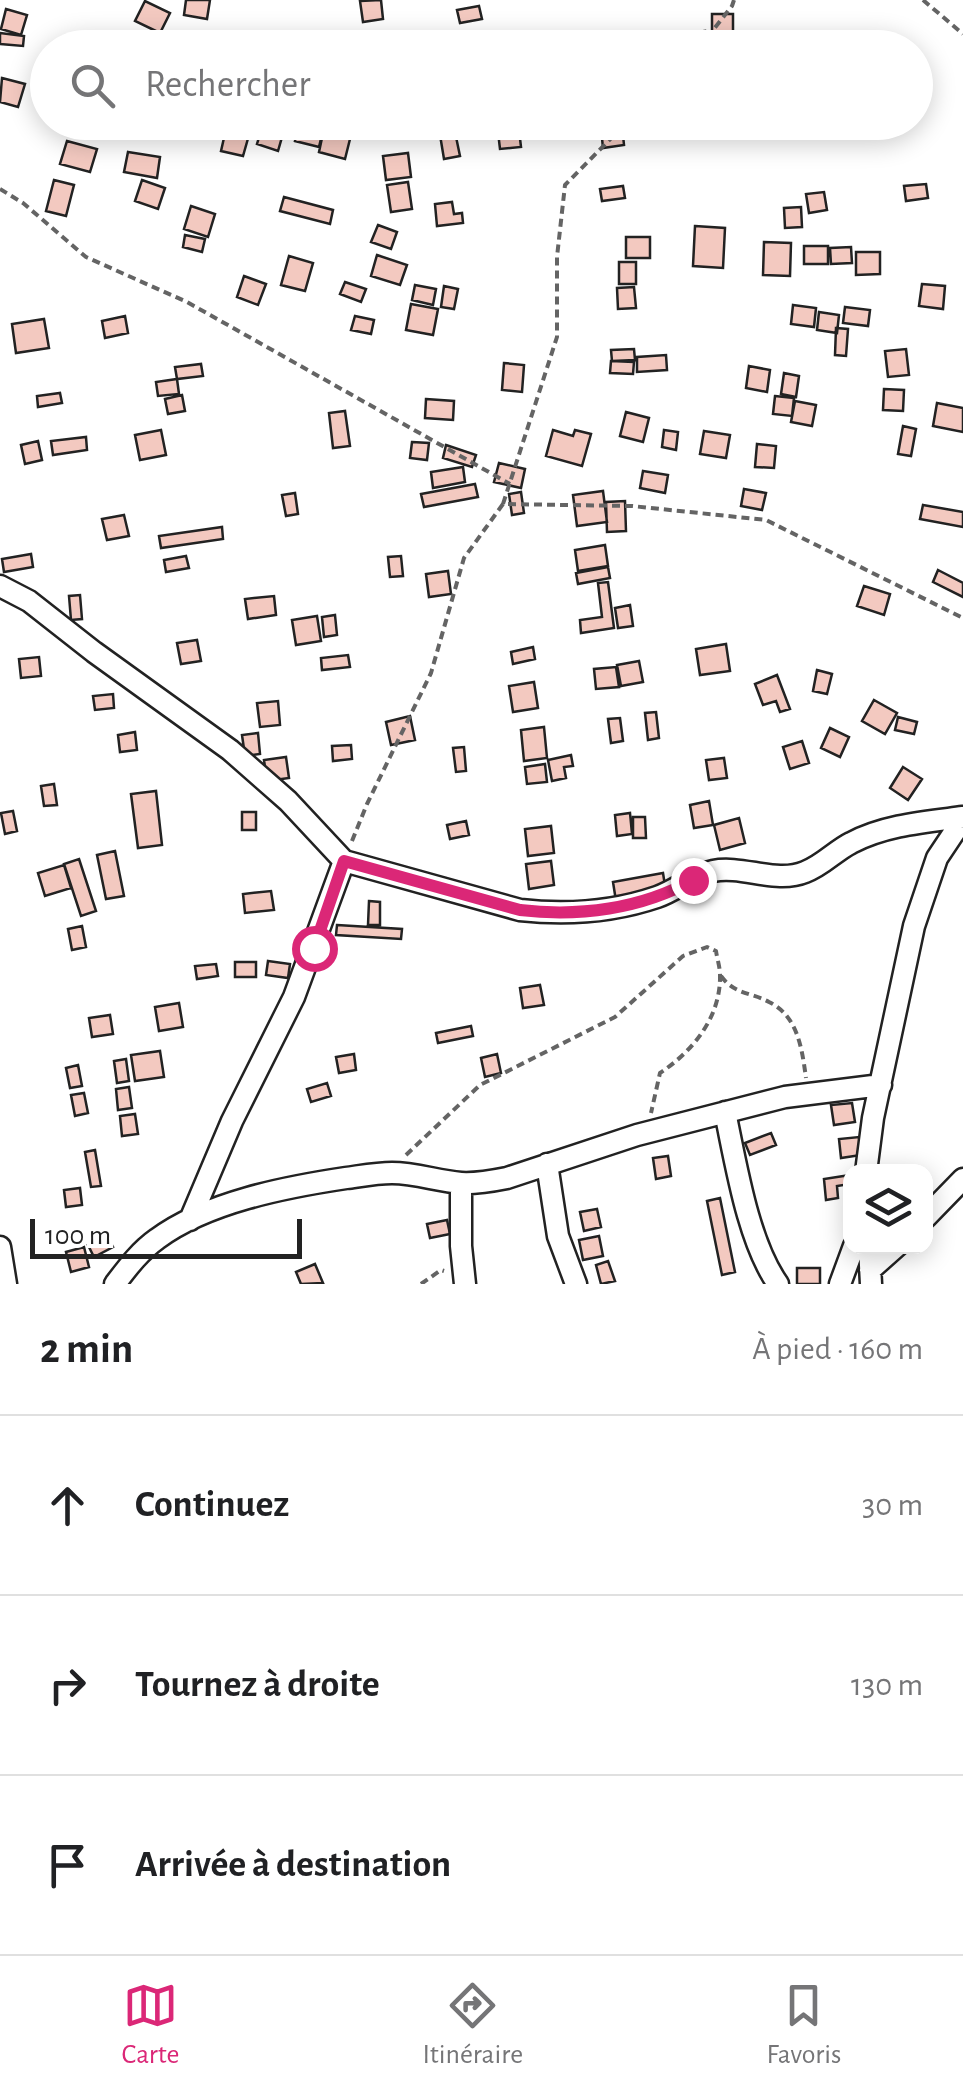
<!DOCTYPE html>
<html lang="fr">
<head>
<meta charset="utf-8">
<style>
	:root { --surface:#fff; --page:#f2f2f2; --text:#202124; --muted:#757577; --line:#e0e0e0; --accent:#db2777 }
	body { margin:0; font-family:"Alegreya Sans",sans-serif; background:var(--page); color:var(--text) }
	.controls { position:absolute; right:30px; bottom:30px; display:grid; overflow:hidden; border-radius:20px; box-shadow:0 5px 25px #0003 }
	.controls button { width:90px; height:90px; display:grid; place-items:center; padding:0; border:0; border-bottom:2px solid var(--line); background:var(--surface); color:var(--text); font:50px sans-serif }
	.scale { position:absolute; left:30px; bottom:25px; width:272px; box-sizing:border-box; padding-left:10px; border:5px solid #222; border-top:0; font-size:28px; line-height:35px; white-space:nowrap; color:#222; -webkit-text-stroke:8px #fff; paint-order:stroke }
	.stop { position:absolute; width:30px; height:30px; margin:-22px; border:8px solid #db2777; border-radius:50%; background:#fff }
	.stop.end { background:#db2777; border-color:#fff; box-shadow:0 2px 10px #0008 }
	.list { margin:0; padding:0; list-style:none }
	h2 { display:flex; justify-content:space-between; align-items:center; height:130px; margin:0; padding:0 40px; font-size:42px }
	h2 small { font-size:32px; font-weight:400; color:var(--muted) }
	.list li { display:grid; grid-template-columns:65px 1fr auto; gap:30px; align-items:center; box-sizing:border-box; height:180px; padding:0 40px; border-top:2px solid var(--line) }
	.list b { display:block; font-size:38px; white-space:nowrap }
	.list em { font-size:32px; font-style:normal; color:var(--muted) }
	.icon { flex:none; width:55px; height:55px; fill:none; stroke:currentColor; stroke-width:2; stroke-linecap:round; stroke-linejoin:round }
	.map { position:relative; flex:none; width:963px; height:1284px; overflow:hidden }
	.search { position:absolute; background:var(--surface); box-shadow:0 5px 25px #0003; left:30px; right:30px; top:30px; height:110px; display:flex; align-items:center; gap:25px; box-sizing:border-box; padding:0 35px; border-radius:55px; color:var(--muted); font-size:38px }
	.sheet { height:670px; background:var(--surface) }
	nav { display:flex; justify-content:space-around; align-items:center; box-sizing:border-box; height:140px; border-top:2px solid var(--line); background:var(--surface); font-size:28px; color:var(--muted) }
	nav a { display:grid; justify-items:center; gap:5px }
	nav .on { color:var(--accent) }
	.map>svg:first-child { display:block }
</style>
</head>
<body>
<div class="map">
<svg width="963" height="1284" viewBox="0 0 963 1284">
	<rect width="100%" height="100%" fill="#fff"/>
	<path fill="#f3c9c0" stroke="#222" stroke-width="2.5" d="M186,0H210L207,19L184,15Z
		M381,0L383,19L363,22L360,1Z
		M145,1L170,13L160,33L135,21Z
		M479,6L482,19L460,23L457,10Z
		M6,9L27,15L21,35L1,29Z
		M712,14H733V32H712Z
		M705,31L706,44L683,47L682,34Z
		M0,33L24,36L23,46L0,44Z
		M2,78L25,84L18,107L0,102Z
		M300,122H325L319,147L295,141Z
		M325,124L352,131L345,159L319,152Z
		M622,125L624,145L603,148L601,128Z
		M226,129L249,135L243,156L221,151Z
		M519,130L521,147L500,149L498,132Z
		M261,131L282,137L278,151L257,144Z
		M455,132L460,156L444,159L440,135Z
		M67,141L97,149L90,172L60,164Z
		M128,152L160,157L157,178L124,172Z
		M408,153L411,177L386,180L383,156Z
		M54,180L74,185L66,216L46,211Z
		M142,180L165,188L158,209L135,201Z
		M408,182L412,209L391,212L387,185Z
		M926,184L928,198L906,201L904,186Z
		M623,186L625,198L602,201L600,189Z
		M824,192L827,210L809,213L806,194Z
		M284,197L333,210L330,224L280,211Z
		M452,202L454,214L462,213L463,223L437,226L435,204Z
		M191,206L215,214L208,237L184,229Z
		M801,207L802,227L785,228L784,208Z
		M378,225L397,232L391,249L371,242Z
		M695,226L725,228L723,268L693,266Z
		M185,235L205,239L202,252L183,247Z
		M626,237H650V258H626Z
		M764,242L791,243L790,276L763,275Z
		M804,246H828V264H804Z
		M851,247L852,263L831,264L830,248Z
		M856,252H880V274L856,275Z
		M377,255L407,265L400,285L371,276Z
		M289,256L313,263L305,291L281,285Z
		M619,262H636V284H619Z
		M244,276L266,284L258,305L237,297Z
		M345,282L366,289L361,302L340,294Z
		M922,284L945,286L943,309L919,306Z
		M415,285L436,289L433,305L412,300Z
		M444,286L458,289L454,309L441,307Z
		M634,287L636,308L618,309L617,288Z
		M411,304L438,309L433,335L406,330Z
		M793,305L816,308L814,327L791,324Z
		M845,307L870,310L868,326L843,323Z
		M819,312L839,315L837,333L817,330Z
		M125,316L128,333L105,338L102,321Z
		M355,316L374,320L371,334L351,330Z
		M44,319L49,348L16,353L12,324Z
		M836,328L848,329L846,356L835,355Z
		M634,349L635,360L612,361L611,350Z
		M906,349L909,375L888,377L885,351Z
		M666,355L667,370L637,372V357Z
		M611,361L634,362L633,374L610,373Z
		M504,363L524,365L522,392L502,390Z
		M201,364L203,376L177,379L175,367Z
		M749,366L770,370L767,392L746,388Z
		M784,373L799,376L796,397L781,394Z
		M177,379L179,394L158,396L156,382Z
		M884,389L904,390L903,411L883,410Z
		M60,393L62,403L38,407L37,396Z
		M182,395L185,411L168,414L165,399Z
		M775,396L794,398L792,416L773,414Z
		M426,399L454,401L453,420L425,418Z
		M795,401L816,405L812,426L791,422Z
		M937,403L963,408V432L933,426Z
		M345,411L350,446L333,448L329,413Z
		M626,412L649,418L643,442L620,436Z
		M903,426L916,429L911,456L898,454Z
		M161,430L166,455L140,460L135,435Z
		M553,430L573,436L575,430L591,434L582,466L546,456Z
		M664,430L678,432L676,450L662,447Z
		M704,431L730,435L726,458L700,454Z
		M86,437L87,450L53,455L51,441Z
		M38,441L42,460L25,464L21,445Z
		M412,442L429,443L427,460L410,458Z
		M757,444L776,446L774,468L755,467Z
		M446,445L476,455L472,467L443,458Z
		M499,463L525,469L521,488L494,482Z
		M463,467L465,482L433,488L431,472Z
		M643,471L668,475L665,493L640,488Z
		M475,484L478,497L424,507L421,494Z
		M744,489L766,493L762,510L741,506Z
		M603,491L607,522L577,526L573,495Z
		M521,492L524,513L512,515L509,494Z
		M295,493L298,514L286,516L282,495Z
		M625,501L626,531L607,532L606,502Z
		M923,505L963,512V527L920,519Z
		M124,515L129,536L107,540L102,519Z
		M222,527L223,539L161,548L159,536Z
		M605,545L608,566L578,571L575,550Z
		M31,554L33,567L4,572L2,559Z
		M186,556L189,568L166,572L164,560Z
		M401,556L403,576L390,577L388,557Z
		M608,567L610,578L578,584L576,573Z
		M938,570L963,583V597L933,582Z
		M448,571L451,594L429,597L426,574Z
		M608,582L614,628L581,633L580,620L602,617L598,583Z
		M864,586L890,594L884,615L857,606Z
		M80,595L82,619L71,620L69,596Z
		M274,596L276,615L248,619L245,599Z
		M630,605L633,626L618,628L615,608Z
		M335,615L337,635L324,637L322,617Z
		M317,616L321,641L296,645L292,620Z
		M197,640L201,661L181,664L177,643Z
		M726,644L730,671L700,675L696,649Z
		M533,647L535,659L513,664L511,652Z
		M348,655L350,667L322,670L321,658Z
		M39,657L41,676L21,678L19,659Z
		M639,661L643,682L621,686L617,665Z
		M616,667L619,687L596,689L594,669Z
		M817,670L832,674L827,694L813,691Z
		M777,675L790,709L780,712L776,701L763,705L755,684Z
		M534,682L538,708L513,712L509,686Z
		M113,694L114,708L95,710L93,696Z
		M874,700L897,713L885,734L862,721Z
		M278,701L280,725L260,727L257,703Z
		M656,712L659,738L648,740L645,713Z
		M410,716L415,740L391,745L386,722Z
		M898,717L917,722L914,734L895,730Z
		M620,718L623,741L611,743L608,719Z
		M544,727L547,758L524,761L521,730Z
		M830,728L849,737L840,757L821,748Z
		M135,732L137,750L120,752L118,735Z
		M258,733L260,754L245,756L242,735Z
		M802,741L809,763L790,769L783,747Z
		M351,745L352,759L333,761L332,746Z
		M464,747L466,771L456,772L453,748Z
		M571,755L573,766L564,767L566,778L552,781L548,760Z
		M286,757L289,778L267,781L264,760Z
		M724,758L727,778L709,780L706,760Z
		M545,764L547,782L527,784L525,767Z
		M903,767L922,779L908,800L890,788Z
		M54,784L57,805L44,806L41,786Z
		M156,791L162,845L138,848L131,794Z
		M709,801L713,825L694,828L690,805Z
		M13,811L17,831L5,834L1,813Z
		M242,812H256V830H242Z
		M630,813L632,834L617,836L615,815Z
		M633,817H645L646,838H633Z
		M739,818L745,843L720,850L714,825Z
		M466,821L469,835L450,839L447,825Z
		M551,826L554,853L528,856L525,829Z
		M115,851L124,896L106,899L97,855Z
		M79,859L96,911L81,916L64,864Z
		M551,861L554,885L529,889L526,864Z
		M64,865L71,888L45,896L38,873Z
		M663,873L666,892L616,901L613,882Z
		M271,891L274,910L245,913L243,894Z
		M369,901L380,902V925H368Z
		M337,925L402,929L401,939L336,935Z
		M82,926L86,947L72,950L68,929Z
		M268,961L290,964L288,978L266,975Z
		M235,962H256V977H235Z
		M216,964L218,976L197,979L195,966Z
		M540,985L544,1005L523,1008L520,988Z
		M179,1003L183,1027L159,1031L155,1007Z
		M110,1015L113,1034L92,1037L89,1018Z
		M471,1026L473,1036L438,1043L436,1033Z
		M160,1051L164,1077L135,1081L131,1055Z
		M354,1054L356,1070L339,1073L336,1057Z
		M497,1054L501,1073L485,1077L481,1058Z
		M126,1059L129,1081L117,1083L114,1061Z
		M78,1065L82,1086L70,1088L66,1068Z
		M327,1083L331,1096L311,1102L307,1089Z
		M129,1087L132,1108L118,1110L116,1089Z
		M84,1093L88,1113L75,1116L71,1095Z
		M852,1103L855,1122L834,1125L831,1105Z
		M135,1114L138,1134L122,1136L120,1116Z
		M771,1133L776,1145L750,1155L745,1143Z
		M859,1137L861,1155L841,1158L839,1139Z
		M95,1150L101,1186L91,1187L85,1152Z
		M668,1156L671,1176L656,1179L653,1158Z
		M850,1175V1184L837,1186L838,1198L826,1200L824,1179Z
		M80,1188L82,1205L66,1207L64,1190Z
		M720,1198L735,1272L722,1275L707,1201Z
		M597,1209L601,1227L584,1231L580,1212Z
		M447,1220L450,1234L430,1238L427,1224Z
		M107,1236L113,1247L94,1257L88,1245Z
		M599,1236L603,1256L583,1260L579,1240Z
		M84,1247L89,1267L71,1272L66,1252Z
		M608,1261L615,1281L601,1284L596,1265Z
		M315,1264L323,1283L301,1284L296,1272Z
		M797,1268H820V1284H797Z"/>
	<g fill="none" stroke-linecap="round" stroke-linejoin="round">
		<defs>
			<path id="minor" d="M0,586L29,601L94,652L230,750L288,801L344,861L520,910C565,915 613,912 657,897C677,890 693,875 713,871C743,865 776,884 805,872C822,866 835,851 851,843C885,825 925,822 963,817
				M725,1112C736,1164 748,1242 778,1284
				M547,1164L558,1236L576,1284
				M866,1172L873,1118L914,926L937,858L963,819
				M461,1183V1246L465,1284
				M926,1217L963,1179
				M190,1220L232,1121L294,997L344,861
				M869,1246L871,1284
				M0,1247L6,1284
				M870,1270L897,1246
				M115,1284C128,1267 140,1251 157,1239C207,1202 286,1187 346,1178C361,1176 377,1173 392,1173C416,1173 437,1181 461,1183C476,1184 492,1181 507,1178L637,1135L785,1097L881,1085
				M840,1284L854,1246"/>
		</defs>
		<use href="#minor" stroke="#222" stroke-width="25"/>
		<path stroke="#646464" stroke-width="4" stroke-dasharray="8 5" stroke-linecap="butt" d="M923,0L963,34
			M699,48L732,6L734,0
			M0,189L23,203L86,257L187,302L510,484
			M503,504L557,337V257L565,185L627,122
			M352,841L367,804L431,673L464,558L503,504L632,506L766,520L963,618
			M721,976C735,995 751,992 769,1002C798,1016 802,1049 806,1078
			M406,1155L480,1085L615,1017L683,956L707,947L716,951C717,958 720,967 720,975C721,1017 693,1051 660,1073L651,1113
			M421,1284L441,1270L444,1271"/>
		<use href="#minor" stroke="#fff" stroke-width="20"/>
	</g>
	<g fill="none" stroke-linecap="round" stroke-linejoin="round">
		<path stroke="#db2777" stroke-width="12" d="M314,948L344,861L520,910C579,917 641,909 693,880"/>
	</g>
</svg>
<div class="controls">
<button><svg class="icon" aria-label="layers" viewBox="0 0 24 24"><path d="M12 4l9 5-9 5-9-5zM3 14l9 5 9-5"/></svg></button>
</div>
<div class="scale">100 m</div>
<div class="stop" style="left:314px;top:948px"></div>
<div class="stop end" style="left:693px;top:880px"></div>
<div class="search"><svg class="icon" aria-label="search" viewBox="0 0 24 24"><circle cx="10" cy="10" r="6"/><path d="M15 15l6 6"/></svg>Rechercher</div>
</div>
<section class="sheet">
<h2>2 min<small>À pied · 160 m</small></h2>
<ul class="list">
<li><svg class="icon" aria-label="ahead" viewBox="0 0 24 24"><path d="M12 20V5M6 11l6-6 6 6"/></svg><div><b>Continuez</b></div><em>30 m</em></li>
<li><svg class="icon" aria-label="right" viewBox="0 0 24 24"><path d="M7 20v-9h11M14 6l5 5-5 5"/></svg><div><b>Tournez à droite</b></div><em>130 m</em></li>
<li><svg class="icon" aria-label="arrive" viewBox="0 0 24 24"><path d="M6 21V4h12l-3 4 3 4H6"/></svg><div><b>Arrivée à destination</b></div></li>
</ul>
</section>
<nav>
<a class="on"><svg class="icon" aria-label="map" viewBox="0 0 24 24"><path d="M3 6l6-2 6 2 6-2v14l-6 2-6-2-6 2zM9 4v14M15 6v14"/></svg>Carte</a>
<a><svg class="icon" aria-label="directions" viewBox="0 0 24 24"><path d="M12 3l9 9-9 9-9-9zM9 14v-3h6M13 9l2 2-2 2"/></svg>Itinéraire</a>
<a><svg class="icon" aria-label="saved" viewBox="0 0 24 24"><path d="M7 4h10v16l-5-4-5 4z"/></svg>Favoris</a>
</nav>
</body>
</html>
